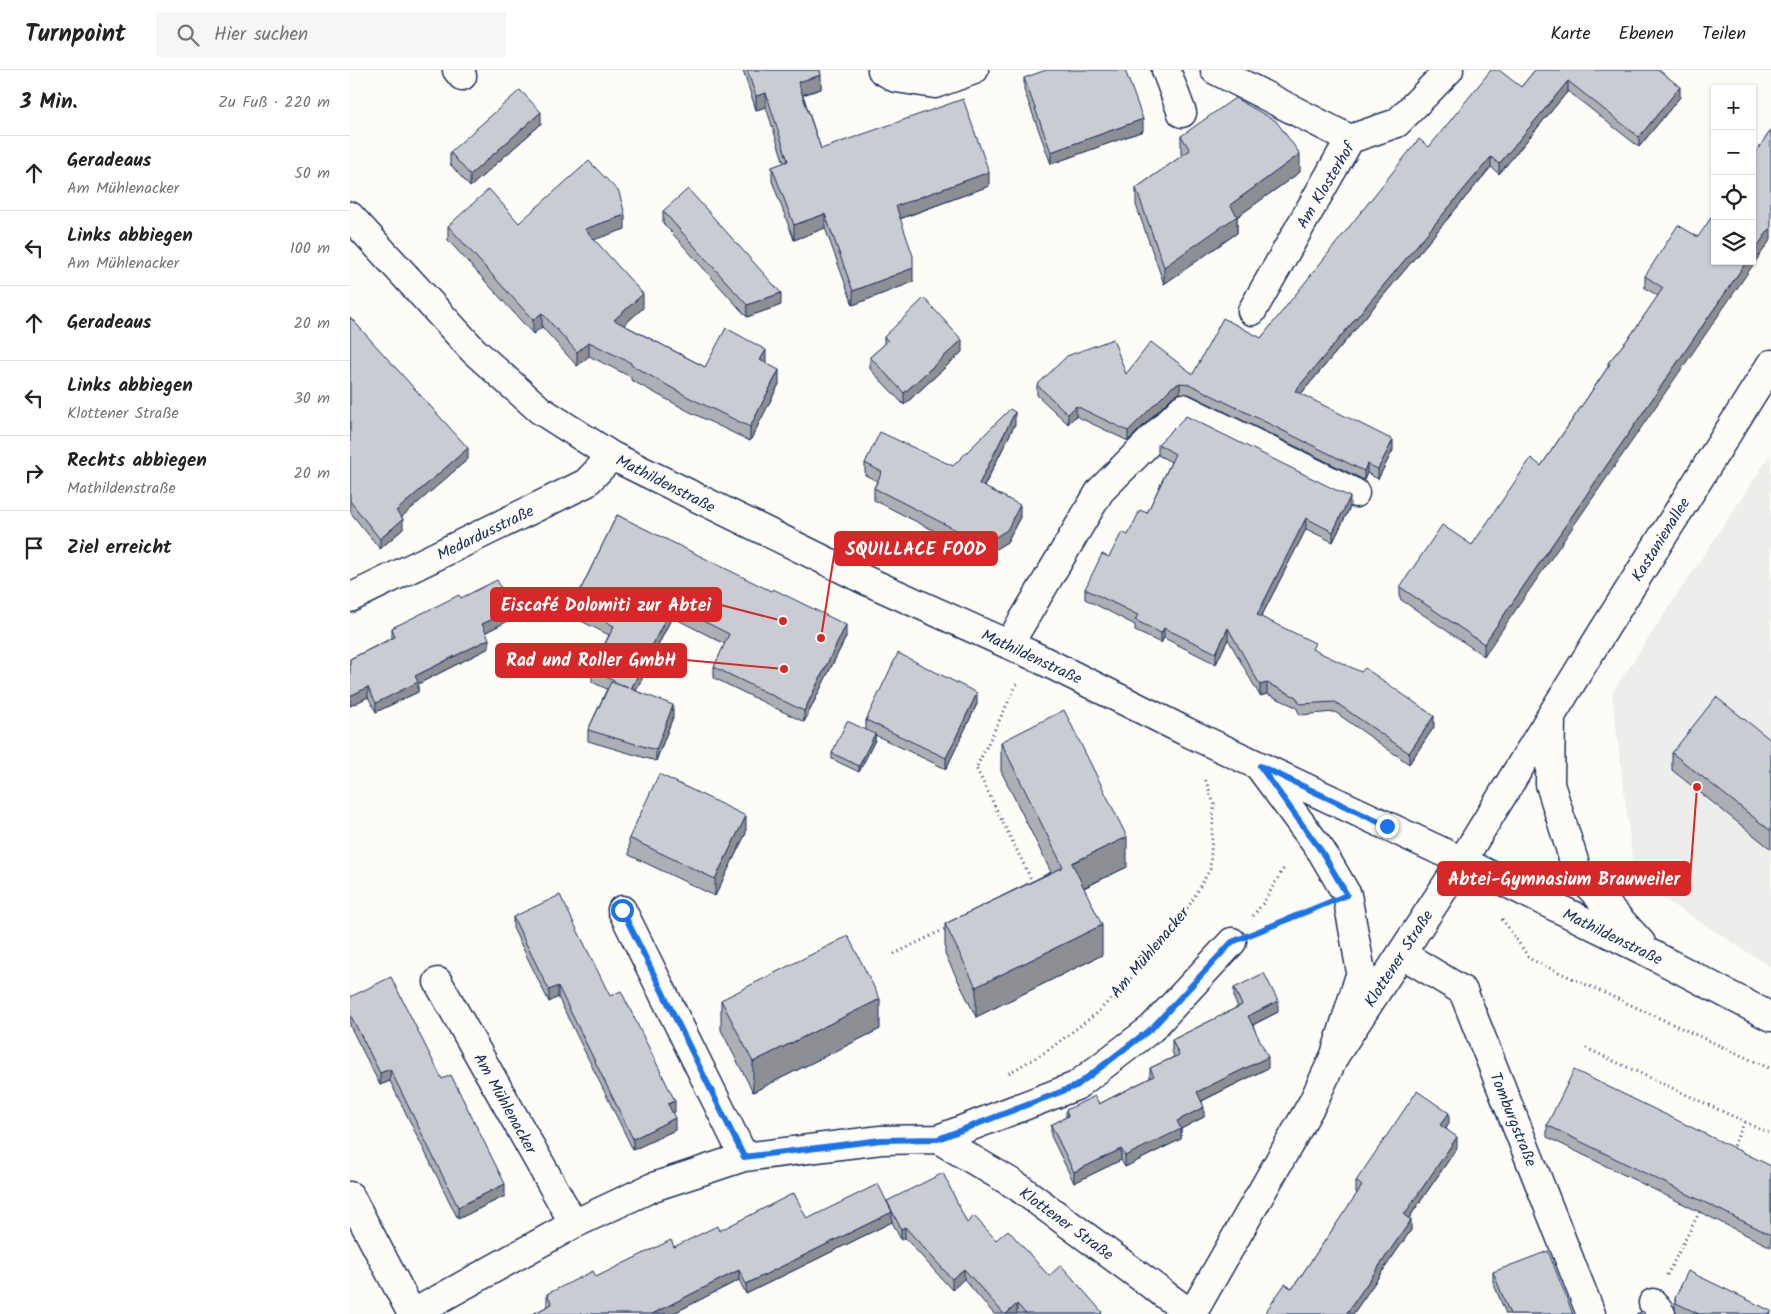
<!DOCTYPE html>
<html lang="de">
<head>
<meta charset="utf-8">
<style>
	:root { --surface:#fff; --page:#f6f6f6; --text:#222; --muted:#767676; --line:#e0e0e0 }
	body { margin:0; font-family:Kalam,sans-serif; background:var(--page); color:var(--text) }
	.controls { position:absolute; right:15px; top:15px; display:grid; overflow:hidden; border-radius:0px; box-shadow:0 1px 4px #0004 }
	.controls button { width:45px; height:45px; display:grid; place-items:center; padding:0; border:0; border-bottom:1px solid var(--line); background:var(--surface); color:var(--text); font:25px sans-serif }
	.stop { position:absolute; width:15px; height:15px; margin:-11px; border:4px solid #1a73e8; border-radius:50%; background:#fff }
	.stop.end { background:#1a73e8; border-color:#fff; box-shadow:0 1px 5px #0008 }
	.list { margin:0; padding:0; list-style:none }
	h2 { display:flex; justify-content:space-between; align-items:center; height:65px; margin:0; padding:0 20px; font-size:21px }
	h2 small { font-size:16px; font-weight:400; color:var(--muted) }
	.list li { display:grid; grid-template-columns:32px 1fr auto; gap:15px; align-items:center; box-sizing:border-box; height:75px; padding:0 20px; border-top:1px solid var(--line) }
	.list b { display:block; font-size:19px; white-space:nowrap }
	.list p { margin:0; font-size:16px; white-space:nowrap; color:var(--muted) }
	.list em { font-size:16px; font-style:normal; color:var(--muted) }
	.icon { flex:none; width:28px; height:28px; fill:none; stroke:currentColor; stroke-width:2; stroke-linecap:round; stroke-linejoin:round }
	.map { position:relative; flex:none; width:1421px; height:1244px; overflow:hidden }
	header { display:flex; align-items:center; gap:30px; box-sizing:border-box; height:70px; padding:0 25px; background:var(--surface); border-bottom:1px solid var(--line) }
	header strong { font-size:24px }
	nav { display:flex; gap:28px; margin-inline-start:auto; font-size:18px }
	.search { width:350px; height:45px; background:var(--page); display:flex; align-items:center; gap:12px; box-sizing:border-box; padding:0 18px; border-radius:0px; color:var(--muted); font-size:19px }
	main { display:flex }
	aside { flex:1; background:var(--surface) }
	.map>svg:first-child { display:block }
</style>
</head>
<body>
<header>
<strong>Turnpoint</strong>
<div class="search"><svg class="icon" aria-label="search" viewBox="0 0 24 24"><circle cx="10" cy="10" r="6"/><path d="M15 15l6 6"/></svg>Hier suchen</div>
<nav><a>Karte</a><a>Ebenen</a><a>Teilen</a></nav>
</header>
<main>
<aside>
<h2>3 Min.<small>Zu Fuß · 220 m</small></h2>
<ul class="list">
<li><svg class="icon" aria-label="ahead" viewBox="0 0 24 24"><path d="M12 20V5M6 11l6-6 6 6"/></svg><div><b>Geradeaus</b><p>Am Mühlenacker</p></div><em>50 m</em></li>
<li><svg class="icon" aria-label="left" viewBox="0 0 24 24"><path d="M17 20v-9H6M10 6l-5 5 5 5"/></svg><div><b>Links abbiegen</b><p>Am Mühlenacker</p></div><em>100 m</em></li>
<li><svg class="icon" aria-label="ahead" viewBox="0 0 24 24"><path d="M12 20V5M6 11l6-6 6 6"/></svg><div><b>Geradeaus</b></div><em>20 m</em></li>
<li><svg class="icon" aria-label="left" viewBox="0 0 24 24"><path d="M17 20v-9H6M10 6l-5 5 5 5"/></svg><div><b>Links abbiegen</b><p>Klottener Straße</p></div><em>30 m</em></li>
<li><svg class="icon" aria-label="right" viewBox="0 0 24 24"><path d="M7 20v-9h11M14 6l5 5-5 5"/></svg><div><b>Rechts abbiegen</b><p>Mathildenstraße</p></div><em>20 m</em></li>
<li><svg class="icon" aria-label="arrive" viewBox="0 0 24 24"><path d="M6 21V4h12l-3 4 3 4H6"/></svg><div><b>Ziel erreicht</b></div></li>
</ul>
</aside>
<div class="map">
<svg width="1421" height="1244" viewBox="0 0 1421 1244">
	<rect width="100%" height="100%" fill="#fdfcf7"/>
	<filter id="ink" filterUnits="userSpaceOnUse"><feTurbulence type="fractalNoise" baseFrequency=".02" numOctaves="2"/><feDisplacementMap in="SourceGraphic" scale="10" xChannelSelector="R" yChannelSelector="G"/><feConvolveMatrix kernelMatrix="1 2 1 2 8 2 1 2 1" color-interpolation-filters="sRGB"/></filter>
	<g filter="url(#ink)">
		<path fill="#edeeec" d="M1421,384V897L1285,811L1262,623Z"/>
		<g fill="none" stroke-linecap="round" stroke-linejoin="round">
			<defs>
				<path id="minor" d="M107,0L112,6
					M532,0L546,8L585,14L624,0
					M816,0L832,43
					M865,0L1000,69
					M0,146L124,281L190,340L262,386L515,510L682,585L837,662L1112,791L1301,884L1421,947
					M902,241L1000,69L1047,53L1099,0
					M0,528L236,413L262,386
					M659,574L750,421L833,338L1005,423
					M1201,647L1200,714L1228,804L1291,873
					M272,840L394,1087
					M1052,884L1113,921L1241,1244
					M88,912L224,1154
					M985,985L1112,791L1252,563L1421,294
					M588,1069L667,1116L841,1244
					M0,1126L62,1244L224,1154L303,1117L394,1087L531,1070L588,1069L726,1016L802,958L882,872
					M1303,1233L1311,1244
					M842,1244L963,1032L985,985L1011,902L997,825L972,782L911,699"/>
			</defs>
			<use href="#minor" stroke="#1b2f5e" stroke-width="31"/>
			<path stroke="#1b2f5e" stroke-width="3" stroke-dasharray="1 4" stroke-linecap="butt" d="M667,614L626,698L684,815
				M903,846L914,832L935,796
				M1152,849L1180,889L1421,999
				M912,859L965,838
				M544,884L599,857
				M1236,978L1421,1064
				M659,1003L697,981L747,943L784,905L839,836L860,799L864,734L855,708
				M1381,1080L1395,1052
				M1317,1205L1351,1139"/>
			<use href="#minor" stroke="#fdfcf7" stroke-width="28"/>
		</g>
		<path fill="#adafb5" stroke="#1b2f5e" d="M393,0H470L471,19L453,25L471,79L639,116L550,149L563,212L503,235L475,158L444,170L422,111V97L434,93L416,37L406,40Z
			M1185,0L1330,27L1289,77L1218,21L1149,104L1141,97L951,324L1043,380L1028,409L1017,403L1014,410L839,324L830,323L822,327L778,371L726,346L718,354L687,325V315L776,304H843L911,268L1079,77L1171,17Z
			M674,8L793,61L701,94L674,20Z
			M191,54L120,117L100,94V82Z
			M831,66L950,102L887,147V163L814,214L786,135V118L832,86L831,84Z
			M313,141L431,235L397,247L313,153Z
			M98,156L275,159L244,169L293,238L274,255L355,297L416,293L429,314L400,371L340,342L281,310V307L239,286L227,296L192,257L183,264L98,170Z
			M1348,167L1134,586L1050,529V517L1122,475L1191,396L1258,297V293L1281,265L1308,226L1295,218V206Z
			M0,247L118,389L51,447L53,459L30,479L0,442Z
			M534,267L612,282L554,335L520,299V287L534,275Z
			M665,354L634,417L670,447L657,472L631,488L616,477L524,430V418L527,411L515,405V393L603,396Z
			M808,374L1000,437L983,472L956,459L911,547L1084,657L1059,694L985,642L950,645L946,637L917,624L910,626L878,569L866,594L814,568L811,573L785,561V555L735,529V519L759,487L797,443L821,392L808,385Z
			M267,445L496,567L454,652L364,608V597L375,574L322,547L286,621L323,647L306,691L238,671V660L257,619L242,612V600L259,565L223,547V535Z
			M111,528L162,549L136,562L139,578L68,614V622L26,642L18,627L0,636V589L42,568V558Z
			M627,634L596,699L525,665V670L509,702L482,689V683L516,660V650Z
			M1421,670V779L1322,700V683Z
			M651,672L777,797L734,818L752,885L626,947L595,884V854L701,802L651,701Z
			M396,763L365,826L279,785V768Z
			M163,847L260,926L325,1042L323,1043L325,1060L283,1080L208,927L199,932L163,858Z
			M884,918L928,942L903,955L918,998L852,1031L854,1047L831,1059V1069L775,1097L771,1090L724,1113L701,1066V1055L716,1047V1040L749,1034L800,1008V998L824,987L822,981V970L888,937L884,929Z
			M0,927L155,1126L108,1149L40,1011L30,1015L0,956Z
			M371,930L530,959L403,1022L371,960Z
			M1099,1054L1096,1058L1107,1078L1059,1148L1061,1160L1003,1244H914L942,1219L1007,1124L1006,1122V1111Z
			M1197,1055L1421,1096V1177L1197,1067Z
			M537,1132L617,1153L646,1170L699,1206L752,1244H644L614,1209L602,1220L555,1168L551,1170L542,1152L396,1224L389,1210L322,1244H183L198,1236L197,1235V1224L246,1207L324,1177L369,1161L457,1149Z
			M1143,1202L1223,1244H1156L1143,1212Z
			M1325,1228L1421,1244H1328L1326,1243L1325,1238Z"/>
		<path fill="#8d8f94" stroke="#1b2f5e" d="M471,5V19L448,26V12Z
			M1218,11V21L1149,104V94Z
			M1330,17V27L1289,77V67Z
			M416,23V37L406,40V26Z
			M191,42V54L120,117V105Z
			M793,49V61L701,94V82Z
			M950,84V102L887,147V163L814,214V197L880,135Z
			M1141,87V97L945,331V321Z
			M639,102V116L546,150V136Z
			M475,144V158L444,170V155Z
			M275,145V159L235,173V159Z
			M1421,157V169L1134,586V574L1397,191H1402V184Z
			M563,198V212L503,235V221Z
			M431,223V235L397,247V235Z
			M293,224V238L264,264V250Z
			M192,243V257L183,264V250Z
			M612,270V282L554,335V323Z
			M239,272V286L227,296V282Z
			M416,280V294L410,290Z
			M429,300V314L400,371V357Z
			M830,313V323L822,327L778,371V361L822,317Z
			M726,336V346L718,354V344Z
			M665,342V354L629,426V414Z
			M1043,370V380L1028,409V399Z
			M118,378V389L46,452V441Z
			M1017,394V403L1014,410V401Z
			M1000,427V437L983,472V462Z
			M670,435V447L657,472L631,488V476Z
			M956,448V459L907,555V545Z
			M53,449V459L30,479V469Z
			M322,535V547L281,631V619Z
			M162,540V549L132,564V554Z
			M496,555V567L454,652V641Z
			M814,558V568L811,573V563Z
			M878,558V569L866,594V583Z
			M139,569V578L68,614V622L26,642V633L65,606Z
			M917,613V624L910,626V615Z
			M18,617V627L0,636V626Z
			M627,623V634L596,699V688Z
			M323,635V647L306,691V680Z
			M1084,646V657L1059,694V683Z
			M525,664V670L509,702V696Z
			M396,746V763L365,826V809Z
			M777,767V797L722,823V793Z
			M752,855V885L626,947V917Z
			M208,916V927L199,932V920Z
			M530,929V959L403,1022V992Z
			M928,931V942L898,957V946Z
			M918,987V998L847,1033V1022Z
			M40,999V1011L30,1015V1003Z
			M325,1031V1042L318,1046V1034Z
			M854,1037V1047L831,1059V1069L775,1097V1086L827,1051Z
			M1099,1043V1054L1090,1066V1055Z
			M325,1048V1060L283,1080V1069Z
			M1107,1067V1078L1054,1155V1145Z
			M771,1079V1090L724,1113V1102Z
			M155,1114V1126L108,1149V1137Z
			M542,1142V1152L396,1224V1214Z
			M1061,1150V1160L1003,1244H996Z
			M555,1157V1168L551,1170V1159Z
			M614,1199V1209L602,1220V1209Z
			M389,1200V1210L322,1244H302Z
			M667,1234V1244H656Z"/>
		<path fill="#c9ccd3" stroke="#1b2f5e" d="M397,0H470L471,5L448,12L471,79L613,29L639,102L546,136L563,186V198L503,221L475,144L444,155L422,97L438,91L416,23L406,26Z
			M696,0H775L793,49L701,82L674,8Z
			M1141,0H1149L1171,17L1185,0H1309L1330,17L1289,67L1218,11L1149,94L1141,87L945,321L1043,370L1028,399L1017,394L1014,401L839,314L830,313L822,317L778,361L726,336L718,344L687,315L717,286L763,269L776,304L801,272L843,304L873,248L911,268L1069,69L1079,77Z
			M170,20L191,42L120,105L100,82Z
			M885,28L926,51L950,84L880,135L887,146L814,197L786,118L840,80L831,66Z
			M1421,60V157L1402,184V87Z
			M239,91L269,122L275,145L235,159L293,224L264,250L355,297L376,258L416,280L410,290L429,300L400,357L340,328L281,295V293L239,272L227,282L192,243L183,250L98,156L139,119L169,153Z
			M338,119L431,223L397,235L313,141Z
			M1365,142V191H1397L1134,574L1050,517L1092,455L1122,475L1181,388L1191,396L1260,294L1258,293L1281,265L1313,218L1295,206L1328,155L1348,167Z
			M574,228L612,270L554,323L520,287L538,271L534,267Z
			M0,247L118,378L46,441L53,449L30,469L0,431Z
			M660,339L665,342L629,414L670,435L657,460L631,476L616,465L524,418L532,402L515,393L530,362L603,396Z
			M836,346L1000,427L983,462L956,448L907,545L965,573L962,579L1011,602L1015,598L1084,646L1059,683L985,632L950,634L946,627L917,613L910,615L878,558L866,583L814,558L811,563L785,550L788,545L735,519L752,484L759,487L772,462L778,465L790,440L797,443L825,384L808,374Z
			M267,445L421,521L423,519L496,555L454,641L364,597L379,564L322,535L281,619L323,635L306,680L238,660L261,612L278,618L242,600L264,556L223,535Z
			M147,510L162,540L132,554L139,569L65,606L68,612L26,633L18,617L0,626V589L45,567L42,558L109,525L111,528Z
			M548,583L627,623L596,688L516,650Z
			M1366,627L1421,670V761L1322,683Z
			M714,640L777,767L722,793L752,855L626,917L595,854L713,797L651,672Z
			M497,651L525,664L509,696L482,683Z
			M309,704L396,746L365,809L279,768Z
			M210,825L260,926L271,921L325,1031L318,1034L325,1048L283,1069L208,916L199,920L163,847Z
			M498,866L530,929L403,992L371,930Z
			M914,903L928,931L898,946L918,987L847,1022L854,1037L827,1051L831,1059L775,1086L771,1079L724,1102L701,1055L718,1046L716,1040L745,1026L749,1034L804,1006L800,998L829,985L822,970L892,935L884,918Z
			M41,907L92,1009L101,1005L155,1114L108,1137L40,999L30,1003L0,944V927Z
			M1224,1000L1421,1096V1165L1197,1055Z
			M1067,1021L1099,1043L1090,1055L1107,1067L1054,1145L1061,1150L996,1244H914L935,1214L942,1219L1012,1116L1006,1111Z
			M593,1103L617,1153L624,1146L646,1170L658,1160L699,1206L711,1195L752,1242L750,1244H676L667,1234L656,1244H654L614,1199L602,1209L555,1157L551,1159L537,1131Z
			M528,1114L542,1142L396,1214L389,1200L302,1244H183L202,1234L197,1224L243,1201L246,1207L321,1170L324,1177L367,1156L369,1161L444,1123L457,1149Z
			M1198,1181L1223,1244H1160L1143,1202Z
			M1338,1201L1421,1241V1244H1349L1326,1233L1325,1228Z
			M1293,1241L1295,1244H1286Z"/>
	</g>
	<g fill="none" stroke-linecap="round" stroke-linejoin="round" filter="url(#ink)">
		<path stroke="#1a73e8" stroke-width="6" d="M272,840L394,1087L531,1070L588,1069L726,1016L802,958L882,872L997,825L972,782L910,696L1037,756"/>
	</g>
	<g text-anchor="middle" stroke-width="5" stroke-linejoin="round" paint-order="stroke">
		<g font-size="16" fill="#1b2f5e" stroke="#fdfcf7">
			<text transform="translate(975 115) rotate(-59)" y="6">Am Klosterhof</text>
			<text transform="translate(316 413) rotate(27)" y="6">Mathildenstraße</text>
			<text transform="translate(135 462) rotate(-26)" y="6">Medardusstraße</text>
			<text transform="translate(1310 469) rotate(-58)" y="6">Kastanienallee</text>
			<text transform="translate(682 586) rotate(25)" y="6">Mathildenstraße</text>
			<text transform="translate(1263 866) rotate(26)" y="6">Mathildenstraße</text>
			<text transform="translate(799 882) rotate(-50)" y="6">Am Mühlenacker</text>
			<text transform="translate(1048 888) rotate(-57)" y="6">Klottener Straße</text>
			<text transform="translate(156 1033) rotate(61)" y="6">Am Mühlenacker</text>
			<text transform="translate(1164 1049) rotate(68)" y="6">Tomburgstraße</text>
			<text transform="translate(717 1153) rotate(36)" y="6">Klottener Straße</text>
		</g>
	</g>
	<path fill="none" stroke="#d62828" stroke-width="2" d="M471 568L485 479M433 551L371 535M434 599L336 590M1347 717L1340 809"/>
	<g fill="#d62828" stroke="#fdfcf7" stroke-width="2">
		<circle cx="471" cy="568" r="5"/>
		<circle cx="433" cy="551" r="5"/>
		<circle cx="434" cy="599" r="5"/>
		<circle cx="1347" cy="717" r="5"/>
	</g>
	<g fill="#d62828" stroke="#d62828" stroke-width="2">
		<rect x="485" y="462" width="162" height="33" rx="5"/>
		<rect x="141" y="518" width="230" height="33" rx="5"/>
		<rect x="146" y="574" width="190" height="33" rx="5"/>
		<rect x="1088" y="792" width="252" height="33" rx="5"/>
	</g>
	<g font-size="18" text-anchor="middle" font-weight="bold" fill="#fff">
		<text x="566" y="485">SQUILLACE FOOD</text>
		<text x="256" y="541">Eiscafé Dolomiti zur Abtei</text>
		<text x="241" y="596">Rad und Roller GmbH</text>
		<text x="1214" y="815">Abtei-Gymnasium Brauweiler</text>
	</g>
</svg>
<div class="controls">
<button>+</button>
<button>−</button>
<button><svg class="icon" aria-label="locate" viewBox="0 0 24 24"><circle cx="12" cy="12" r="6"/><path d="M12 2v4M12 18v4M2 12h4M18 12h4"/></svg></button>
<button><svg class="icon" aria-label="layers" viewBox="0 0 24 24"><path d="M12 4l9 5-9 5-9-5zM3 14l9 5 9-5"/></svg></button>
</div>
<div class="stop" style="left:272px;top:840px"></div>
<div class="stop end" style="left:1037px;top:756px"></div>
</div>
</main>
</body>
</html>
